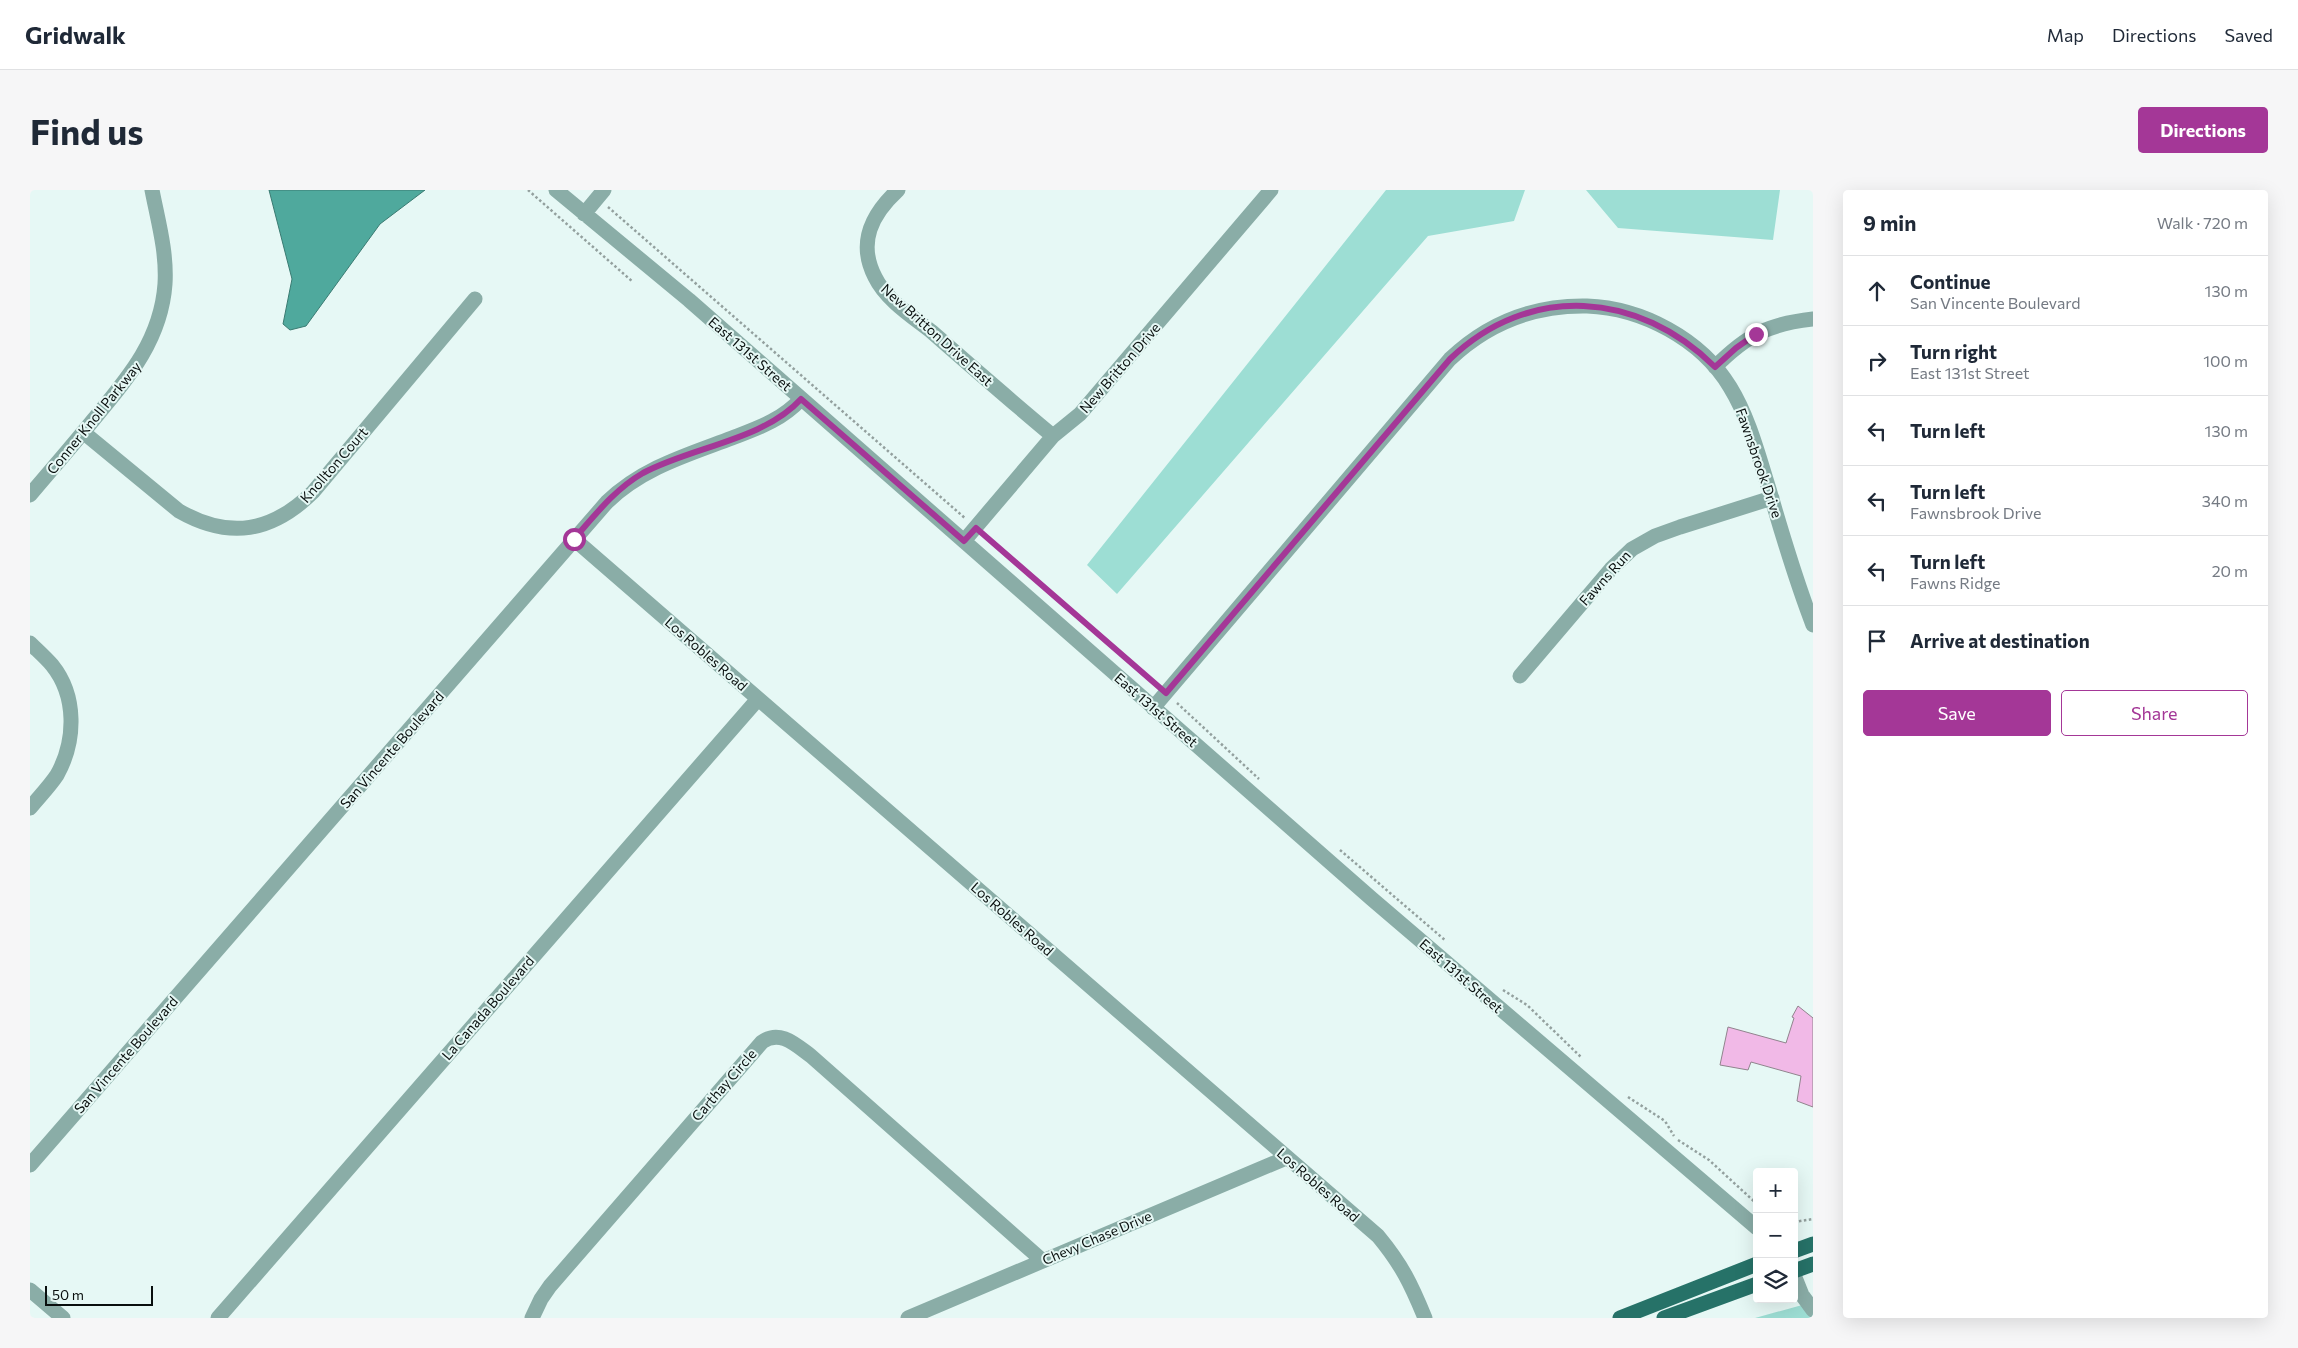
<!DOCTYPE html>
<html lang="en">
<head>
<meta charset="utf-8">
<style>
	:root { --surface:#fff; --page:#f6f6f7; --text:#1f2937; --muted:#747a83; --line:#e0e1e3; --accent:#a43797 }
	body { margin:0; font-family:Commissioner,sans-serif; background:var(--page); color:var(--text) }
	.controls { position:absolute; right:15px; bottom:15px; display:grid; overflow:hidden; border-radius:5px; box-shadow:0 5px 20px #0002 }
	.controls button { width:45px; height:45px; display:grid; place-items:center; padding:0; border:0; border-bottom:1px solid var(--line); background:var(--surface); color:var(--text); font:25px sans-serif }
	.scale { position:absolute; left:15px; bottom:12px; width:108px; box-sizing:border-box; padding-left:5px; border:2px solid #090f0e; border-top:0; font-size:14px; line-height:18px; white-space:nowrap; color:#090f0e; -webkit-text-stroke:4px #e6f8f5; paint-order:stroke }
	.stop { position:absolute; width:15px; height:15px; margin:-11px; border:4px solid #a43797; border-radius:50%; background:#fff }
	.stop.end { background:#a43797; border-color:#fff; box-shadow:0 1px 5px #0008 }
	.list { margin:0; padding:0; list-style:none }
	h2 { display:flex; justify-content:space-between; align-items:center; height:65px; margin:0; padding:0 20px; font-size:21px }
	h2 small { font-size:16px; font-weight:400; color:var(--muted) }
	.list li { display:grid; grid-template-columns:32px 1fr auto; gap:15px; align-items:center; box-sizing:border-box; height:70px; padding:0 20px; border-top:1px solid var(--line) }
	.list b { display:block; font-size:19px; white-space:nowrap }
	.list p { margin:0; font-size:16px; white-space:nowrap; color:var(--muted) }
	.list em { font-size:16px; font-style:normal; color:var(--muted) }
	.actions { display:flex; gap:10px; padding:15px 20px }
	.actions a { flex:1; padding:11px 0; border:1px solid var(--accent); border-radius:5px; text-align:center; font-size:18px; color:var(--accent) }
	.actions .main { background:var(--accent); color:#fff }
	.icon { flex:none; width:28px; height:28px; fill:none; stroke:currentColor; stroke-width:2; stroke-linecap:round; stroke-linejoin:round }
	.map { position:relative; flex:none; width:1783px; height:1128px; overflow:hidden; border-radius:5px }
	header { display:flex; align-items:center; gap:30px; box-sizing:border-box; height:70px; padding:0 25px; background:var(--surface); border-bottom:1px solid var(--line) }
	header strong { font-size:24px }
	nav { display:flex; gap:28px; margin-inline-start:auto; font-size:18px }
	.intro { display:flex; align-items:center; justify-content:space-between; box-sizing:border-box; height:120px; padding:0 30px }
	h1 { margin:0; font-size:35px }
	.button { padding:12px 22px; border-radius:5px; background:var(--accent); color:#fff; font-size:18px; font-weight:700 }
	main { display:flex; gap:30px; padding:0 30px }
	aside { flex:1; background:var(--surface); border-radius:5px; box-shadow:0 5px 20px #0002 }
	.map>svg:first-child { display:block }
</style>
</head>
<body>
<header>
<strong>Gridwalk</strong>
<nav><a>Map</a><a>Directions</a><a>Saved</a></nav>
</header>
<div class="intro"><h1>Find us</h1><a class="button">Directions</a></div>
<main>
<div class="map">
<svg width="1783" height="1128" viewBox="0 0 1783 1128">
	<rect width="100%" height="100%" fill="#e6f8f5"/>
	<path fill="#9dded4" d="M1356,0H1495L1484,31L1398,46L1087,404L1057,375Z
		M1556,0H1750L1743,50L1588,38Z
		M1783,1112V1128H1725Z"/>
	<path fill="#4fa99d" stroke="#3a7b72" d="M239,0H395L350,34L276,136L260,140L253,134L262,89Z"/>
	<path fill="#f1b9e7" stroke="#90848d" d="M1768,816L1783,828V917L1767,911L1771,886L1721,872L1718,880L1690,875L1698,837L1756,853L1764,828L1762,827Z"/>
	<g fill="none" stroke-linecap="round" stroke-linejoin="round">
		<path stroke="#93a09e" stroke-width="2.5" stroke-dasharray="2.5 2.5" stroke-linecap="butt" d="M498,0L603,92
			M578,17L936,329
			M957,347L1126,494
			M1147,513L1229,589
			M1310,660L1416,751
			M1473,800L1497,815L1552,868
			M1598,907L1635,931L1644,946
			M1648,950L1679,970L1727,1014
			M1764,1032L1783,1029"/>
		<path stroke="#8aada7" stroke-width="15" d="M526,0L659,110L1342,709L1727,1038
			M868,0C842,24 827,52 845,87C856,110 883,127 902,142C942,177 982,212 1023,246
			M554,24L574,0
			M1685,177C1717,145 1738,134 1783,129
			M53,242L149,321C200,350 242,342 283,302L445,109
			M0,305C21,280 43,255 64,229C98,188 131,150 135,94C137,62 128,31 122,0
			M544,349L1348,1046C1372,1075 1381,1094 1395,1128
			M934,351L1023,246L1050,224L1241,0
			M0,453C7,460 15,467 22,475C47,506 46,551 27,585C19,597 9,607 0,618
			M1490,486L1581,379L1602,359L1625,346L1650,337L1742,308
			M1123,518L1420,169C1458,133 1505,115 1557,116C1612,118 1671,149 1700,197C1719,228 1728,264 1739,299C1752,344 1766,391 1783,435
			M0,975L577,312C612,278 657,265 702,248C728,238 752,230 771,209
			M1764,1085L1772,1105L1783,1120
			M0,1100L33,1128
			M188,1128L728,509
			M502,1128L511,1109L520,1096L732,852C750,839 766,855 781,866L1013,1071
			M878,1128L1256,968"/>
		<path stroke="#267268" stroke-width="15" d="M1764,1061L1783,1054
			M1764,1081L1783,1074
			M1590,1128L1727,1074
			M1634,1128L1727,1094"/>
	</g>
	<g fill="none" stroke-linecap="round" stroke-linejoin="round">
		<path stroke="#a43797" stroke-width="6" d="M544,349C565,325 585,299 613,283C661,257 734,250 771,209L934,351L946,338L1136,503L1420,169C1499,93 1609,101 1685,177L1706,158L1726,144"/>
	</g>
	<g text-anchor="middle" stroke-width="4" stroke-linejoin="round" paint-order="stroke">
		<g font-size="14" fill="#090f0e" stroke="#e6f8f5">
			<text transform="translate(907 145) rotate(42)" y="5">New Britton Drive East</text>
			<text transform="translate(720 164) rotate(41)" y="5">East 131st Street</text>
			<text transform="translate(1090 178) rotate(-49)" y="5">New Britton Drive</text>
			<text transform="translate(64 228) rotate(-51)" y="5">Conner Knoll Parkway</text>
			<text transform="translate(1729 273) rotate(71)" y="5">Fawnsbrook Drive</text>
			<text transform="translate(304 275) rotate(-49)" y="5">Knollton Court</text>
			<text transform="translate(1575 388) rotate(-48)" y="5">Fawns Run</text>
			<text transform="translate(676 464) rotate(41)" y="5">Los Robles Road</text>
			<text transform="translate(1126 520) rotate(41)" y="5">East 131st Street</text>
			<text transform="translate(362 560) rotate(-49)" y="5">San Vincente Boulevard</text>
			<text transform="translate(982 729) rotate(41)" y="5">Los Robles Road</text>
			<text transform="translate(1431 786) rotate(41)" y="5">East 131st Street</text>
			<text transform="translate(458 818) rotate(-49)" y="5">La Canada Boulevard</text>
			<text transform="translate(96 865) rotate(-49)" y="5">San Vincente Boulevard</text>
			<text transform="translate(694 895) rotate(-49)" y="5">Carthay Circle</text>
			<text transform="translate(1288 995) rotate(41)" y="5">Los Robles Road</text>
			<text transform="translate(1067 1048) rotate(-23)" y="5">Chevy Chase Drive</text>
		</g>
	</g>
</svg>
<div class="controls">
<button>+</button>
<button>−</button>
<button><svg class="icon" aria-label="layers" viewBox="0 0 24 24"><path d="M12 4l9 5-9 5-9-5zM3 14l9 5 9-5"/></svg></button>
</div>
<div class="scale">50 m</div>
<div class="stop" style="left:544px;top:349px"></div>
<div class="stop end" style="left:1726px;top:144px"></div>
</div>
<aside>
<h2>9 min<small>Walk · 720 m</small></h2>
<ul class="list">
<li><svg class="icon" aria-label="ahead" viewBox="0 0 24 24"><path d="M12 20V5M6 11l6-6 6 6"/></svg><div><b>Continue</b><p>San Vincente Boulevard</p></div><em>130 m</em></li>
<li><svg class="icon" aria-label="right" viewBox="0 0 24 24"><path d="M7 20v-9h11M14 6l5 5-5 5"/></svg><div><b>Turn right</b><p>East 131st Street</p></div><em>100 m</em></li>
<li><svg class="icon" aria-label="left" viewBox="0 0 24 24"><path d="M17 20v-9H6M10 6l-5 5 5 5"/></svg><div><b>Turn left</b></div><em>130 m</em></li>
<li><svg class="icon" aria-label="left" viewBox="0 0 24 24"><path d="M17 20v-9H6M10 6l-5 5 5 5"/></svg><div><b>Turn left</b><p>Fawnsbrook Drive</p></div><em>340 m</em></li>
<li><svg class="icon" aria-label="left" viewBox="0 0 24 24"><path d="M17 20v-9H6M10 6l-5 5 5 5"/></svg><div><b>Turn left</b><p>Fawns Ridge</p></div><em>20 m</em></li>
<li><svg class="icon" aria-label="arrive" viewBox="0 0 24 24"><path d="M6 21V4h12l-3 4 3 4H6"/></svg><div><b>Arrive at destination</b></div></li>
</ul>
<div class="actions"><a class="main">Save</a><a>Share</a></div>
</aside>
</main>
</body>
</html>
